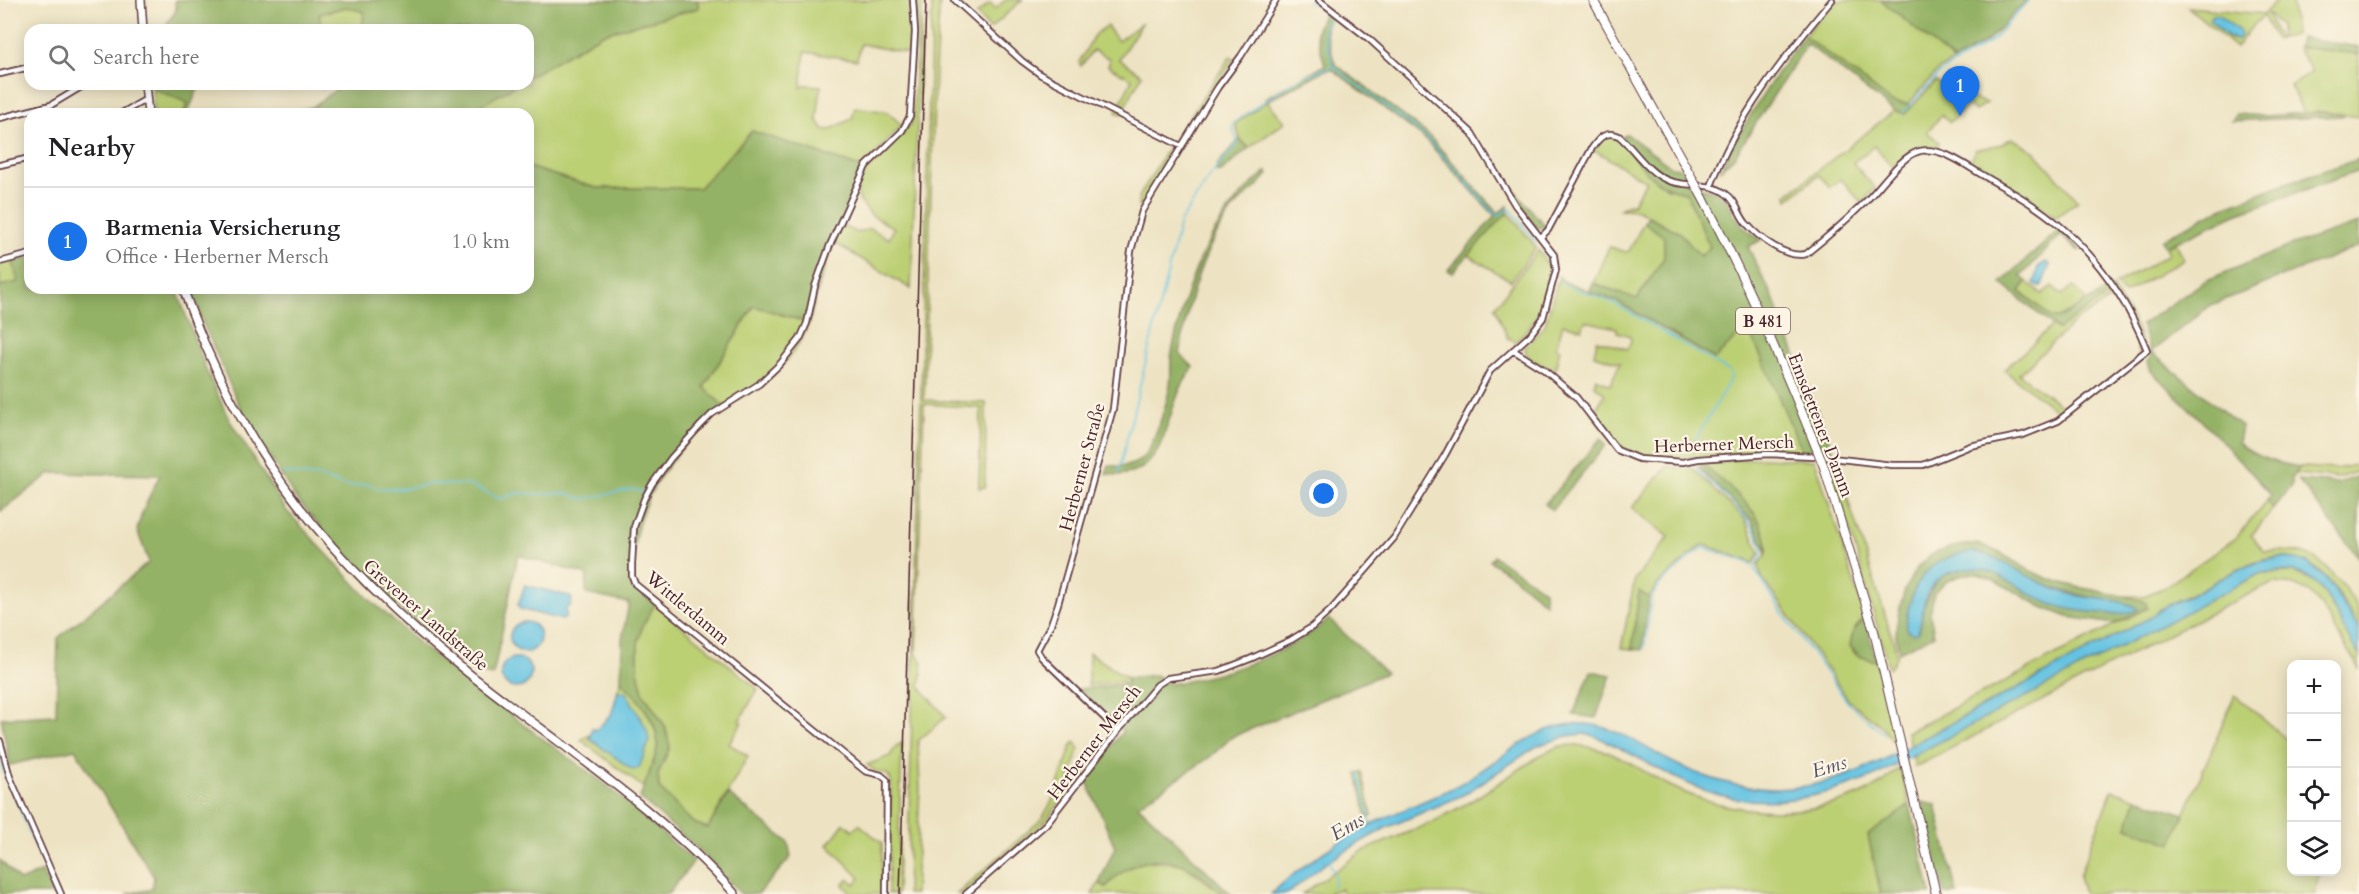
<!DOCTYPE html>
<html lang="en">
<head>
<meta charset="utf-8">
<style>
	:root { --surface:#fff; --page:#f6f6f6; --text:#202124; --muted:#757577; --line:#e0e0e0; --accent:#1a73e8 }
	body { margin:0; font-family:Cardo,serif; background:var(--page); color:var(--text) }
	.controls { position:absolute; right:18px; bottom:18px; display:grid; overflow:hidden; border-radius:12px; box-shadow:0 3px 15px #0003 }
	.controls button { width:54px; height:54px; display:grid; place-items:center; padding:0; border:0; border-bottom:2px solid var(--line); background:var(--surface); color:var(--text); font:30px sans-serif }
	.you { position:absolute; left:1324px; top:494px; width:21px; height:21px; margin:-15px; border:4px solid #fff; border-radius:50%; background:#1a73e8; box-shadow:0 0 0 9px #1a73e833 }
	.badge { display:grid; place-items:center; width:39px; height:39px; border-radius:50%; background:var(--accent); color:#fff; font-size:20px; font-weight:700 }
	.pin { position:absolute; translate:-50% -50px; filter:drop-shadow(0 2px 3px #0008) }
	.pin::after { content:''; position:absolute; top:32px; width:21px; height:18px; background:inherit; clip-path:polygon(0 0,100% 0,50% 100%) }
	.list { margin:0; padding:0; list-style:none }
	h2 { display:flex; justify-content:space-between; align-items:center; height:78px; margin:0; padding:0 24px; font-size:26px }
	h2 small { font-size:20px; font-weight:400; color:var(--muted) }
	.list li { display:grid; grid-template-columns:39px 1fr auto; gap:18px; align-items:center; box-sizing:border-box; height:108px; padding:0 24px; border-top:2px solid var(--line) }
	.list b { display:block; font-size:22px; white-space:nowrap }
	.list p { margin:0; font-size:20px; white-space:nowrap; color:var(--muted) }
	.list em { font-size:20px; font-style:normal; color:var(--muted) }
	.icon { flex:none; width:33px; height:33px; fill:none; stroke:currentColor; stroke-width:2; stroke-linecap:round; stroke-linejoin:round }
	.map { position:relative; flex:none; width:2359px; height:894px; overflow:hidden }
	.search { position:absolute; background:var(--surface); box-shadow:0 3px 15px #0003; left:24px; top:24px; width:510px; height:66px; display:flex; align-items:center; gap:15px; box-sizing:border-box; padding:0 21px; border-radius:18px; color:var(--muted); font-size:22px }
	.panel { position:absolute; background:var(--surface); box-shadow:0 3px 15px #0003; left:24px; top:108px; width:510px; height:186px; border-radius:18px }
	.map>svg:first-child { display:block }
</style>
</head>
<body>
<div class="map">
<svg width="2359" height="894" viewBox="0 0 2359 894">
	<rect width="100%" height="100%" fill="#fcf5e5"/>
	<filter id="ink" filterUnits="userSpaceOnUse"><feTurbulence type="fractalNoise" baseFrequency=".0167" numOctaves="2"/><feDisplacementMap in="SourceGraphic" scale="12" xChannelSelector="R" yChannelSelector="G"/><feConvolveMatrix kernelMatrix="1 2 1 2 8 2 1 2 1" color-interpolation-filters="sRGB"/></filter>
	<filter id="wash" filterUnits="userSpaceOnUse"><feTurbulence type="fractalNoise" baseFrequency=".008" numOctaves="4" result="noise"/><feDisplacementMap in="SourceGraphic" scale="24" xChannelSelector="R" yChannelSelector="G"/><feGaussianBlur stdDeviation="1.35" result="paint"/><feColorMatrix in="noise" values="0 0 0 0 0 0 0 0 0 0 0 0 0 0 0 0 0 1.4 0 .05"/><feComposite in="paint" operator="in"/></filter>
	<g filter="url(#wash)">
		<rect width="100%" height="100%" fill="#ede3c3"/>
		<path fill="#bbcf73" stroke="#82774f" stroke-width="1.5" fill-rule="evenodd" d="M697,0H910L913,33L911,54L861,44L857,60L805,52L801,88L805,85L821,86L817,119L823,129L829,130L852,119L855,107L887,112L902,125L863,168L752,131L699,188H596L528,167V114L467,113L517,84H528V77L604,33L699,8Z
			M916,0H922L911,289L833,242L841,225L857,233L870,228L889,239L894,228L871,215L859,200L857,188L862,175L912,123L918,30Z
			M932,0H940L935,69L924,400L986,403L985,487L979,488L981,408L924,404L916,654L923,662L920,687L946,717L918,741L920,788L915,894H907Z
			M1005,0H1022L990,29L977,14L990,3L996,9Z
			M1835,0H1881L1954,61L1940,69L1908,104L1892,102L1804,36Z
			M2276,0H2292L2295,35L2280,38V25L2267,13L2279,39L2276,40L2263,16L2249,30L2236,48L2188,7L2264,14ZM2218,15L2239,31L2230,39L2219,27Z
			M347,7L364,12L362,30H322L319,14Z
			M1142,23L1119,59L1142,75L1121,114L1116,112L1132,79L1108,66L1110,59L1093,50L1081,66L1079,62L1095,34L1107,26L1118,41Z
			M2297,47L2359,54V117L2325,112L2304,113L2290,86L2312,72Z
			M1230,57L1234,59L1181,141L1175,139Z
			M1936,81L1954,93L1987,103L1975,111L1969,105L1950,122L1942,115L1927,132L1939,142L1937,148C1917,144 1906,153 1893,168L1874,146L1853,163L1875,188L1862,203L1841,179L1830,187L1819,175L1788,199L1787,195L1894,111L1905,114Z
			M152,86L189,103L183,114H154Z
			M1267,101L1285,122L1249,148L1240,139L1235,124Z
			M1607,136H1613L1619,139L1667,188L1686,192L1710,247L1700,256L1680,233L1638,210L1620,209L1629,204L1632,205L1646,181L1594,150L1600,140Z
			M2012,138L2035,152L2078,201L2056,217L1970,162L1975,150L2002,144Z
			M1169,146L1173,150L1171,154L1141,207L1138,206L1139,197Z
			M1508,212L1536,247L1511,281L1468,255Z
			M1644,222L1664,236V258L1637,299L1593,283L1609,247L1626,252L1629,251Z
			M2176,243L2184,259L2124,294L2116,284L2169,254L2166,247Z
			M1538,250L1552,272C1545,303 1539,320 1515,342L1510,338L1508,339L1495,307Z
			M13,261L18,282L0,286V264Z
			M1559,276L1563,281L1616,301L1714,359L1745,328L1749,329L1803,453C1790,452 1776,451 1762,451C1725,452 1648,470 1618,446C1608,437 1599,425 1593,414L1605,394L1594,385L1596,378L1610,385L1620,363L1594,355L1597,340L1627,349L1631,341L1630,336L1617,332V328L1585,321L1582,329L1563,324L1556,348L1560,349L1555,370C1544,365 1525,361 1525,347L1545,325Z
			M2026,281L2042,294L2052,286L2062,295L2073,286L2088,302L2059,318H2052L2020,291Z
			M2115,292L2134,322L2144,351L2142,353H2138L2132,327L2115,297L2077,320L2019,374L2066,409L2060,413L2004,370L2052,326L2058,330L2077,315Z
			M754,306L809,323C790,367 765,385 724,407L704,387Z
			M1763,458L1815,460L1865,617C1853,627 1851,635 1852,651L1859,656L1876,661L1895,739L1892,740L1881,726L1849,701L1761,576L1758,565C1763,559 1768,555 1767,546C1766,519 1722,482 1703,465L1718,461Z
			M1827,461L1835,464L1843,484L1895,646L1897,655L1891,667L1889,668L1851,533Z
			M2359,464V471L2338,478L2296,474L2300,467L2336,469Z
			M1667,467L1692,468L1745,519L1760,553L1754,563L1705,545L1701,546L1658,584L1649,598L1639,592L1632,649L1621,648L1635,579L1669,537L1632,508Z
			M2267,501L2273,509L2251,536L2264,551C2279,551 2298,550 2311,557C2327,564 2352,594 2358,610C2359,615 2359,623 2359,629C2350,613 2341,596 2330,582C2293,537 2245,564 2205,587C2189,597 2166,602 2153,616L1910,745L1907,732L2147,608L2141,600L2124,596H2144L2165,587L2236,538Z
			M2293,572L2314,581L2325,594L2359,655V669L2321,605L2309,592L2294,585L2275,583L2255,591L2162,638L1915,767L1913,756L2228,588L2261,573Z
			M655,604L758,689L740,720L742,722L729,744L748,756L708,828L693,823L659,788L658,774L670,747L665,726L643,693L638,671V643L642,627Z
			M1089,653L1127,678V681L1088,685Z
			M621,681C637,696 660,724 657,747C656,760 648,775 644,788L581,740L589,735L590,739L633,770C655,744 651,736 633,708C630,703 626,697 625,692H617Z
			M2235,695L2291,743L2292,872H2319L2315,894H2084L2079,876L2112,790L2137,798L2127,827L2172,843Z
			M1075,742L1079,749L1065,796L1044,823L963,894H957L1042,819L1054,797L1072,745Z
			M902,743L897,894H888L891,780L887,774L875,771L867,765L890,756L896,746Z
			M1577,745C1586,747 1595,748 1604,751C1627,759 1647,774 1668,785C1734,818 1819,822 1883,782C1889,778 1893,772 1900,768L1910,805L1868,835L1881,894H1343L1341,889L1330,892L1331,894H1302L1363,851L1433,822L1473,800L1541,755L1560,746Z
			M1362,772L1372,816L1367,818L1357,773Z
			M844,823L853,830L859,824L882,843L881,894H853L843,885L849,879L855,884L860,878L828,845Z
			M1153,861L1182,864L1223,894H1092L1099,883L1106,887C1119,872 1133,863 1153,861Z"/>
		<path fill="#94b265" stroke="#6f6848" stroke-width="1.5" fill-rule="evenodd" d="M175,0H697L699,8L604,33L528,77V30H362L364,12L346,7L319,14L322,30H162L176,11Z
			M1881,0H2027L1989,40L1954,61Z
			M1323,14L1331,16L1326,27V34L1335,64L1427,134L1498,213L1508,206V212L1452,273L1448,270L1495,216L1424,138L1332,69L1325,70L1267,101L1265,98L1325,65L1316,32Z
			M1804,36L1892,102L1908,104L1911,107L1905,114L1894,111L1807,44L1734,157L1720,170C1746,121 1770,80 1804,36Z
			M2300,38L2359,47V54L2298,47Z
			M151,84H200L187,114H183L188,103L157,90Z
			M344,84H517L467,114H285L312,107Z
			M2325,112L2343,114L2344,116L2232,121L2236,114L2263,116Z
			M752,131L863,168C842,219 821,269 809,323L754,306L704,387L724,407C682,443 640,489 634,547C633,560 633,575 633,588L655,604L642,627L638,643V671L643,693L665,726L670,747L658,774L659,788L693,823L708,828L728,794L788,842L791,857L758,894H741L698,849L640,798C645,782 653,766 657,749C662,726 637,696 621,681L622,639L629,603L586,594L587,575L518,555L493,676L477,673L370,584L295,497L244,417L203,323L192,288H528V167L596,188H699Z
			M1627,134L1671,167L1681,168L1691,187C1728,189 1724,201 1742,225C1746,231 1755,236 1761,240L1748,247L1773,298L1833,451L1803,453L1749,329L1745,328L1715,359L1616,301L1589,292L1593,283L1637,299L1664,258V237L1644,222L1648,216L1680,233L1700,256L1710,247L1686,192C1650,187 1641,164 1619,139Z
			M1240,139L1249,148L1221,172H1216L1217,165Z
			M2359,159V171L2236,214L2166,247L2161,240L2219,209L2283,184Z
			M1267,171L1268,174C1258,188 1243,196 1232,210C1201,251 1187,303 1180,354L1193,367C1189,375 1182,383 1179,392C1162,431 1162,482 1106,474L1109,465C1124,468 1139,466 1148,451C1155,439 1167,404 1169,390C1172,380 1170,369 1171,358C1184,288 1209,216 1267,171Z
			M1512,188L1546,227L1539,228L1535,226L1515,199Z
			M2359,223V246L2209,306L2151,352L2241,426L2238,443C2258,459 2276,463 2300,467L2292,478V486L2273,509L2267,501L2271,495L2268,491L2218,437L2151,371L2148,362L2151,352L2141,325L2205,281L2289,246Z
			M2060,229L2081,250H2077L2061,235L2021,276L2026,281L2020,291L2052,318H2059L2112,287L2115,292L2077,315L2058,330L2001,283Z
			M30,258V288H176L206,370L230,421L286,510L367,597L422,646L524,725L605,784L694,861L668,894H127L152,889L154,877L75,749L10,765L1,718L56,715L58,638L149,562L137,530C142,510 150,494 160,475L51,473L0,512V286L18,282L13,261Z
			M1601,438L1606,445L1552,510L1545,504Z
			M1703,465C1729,487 1773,517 1766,556L1765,548L1752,521L1698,467Z
			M2359,476V558L2298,480L2338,483Z
			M1976,544C2003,550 2018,567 2042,576C2074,589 2109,592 2141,600L2146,603L2147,608L2114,624L2068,617L2042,607L1993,579L1978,574H1963L1944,583L1934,593L1930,613L1934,635L1899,652C1899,646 1895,639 1896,634C1898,608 1906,574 1927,558C1940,548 1960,545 1976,544ZM1973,552C1999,555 2017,573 2041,583C2071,596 2102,598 2133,606L2029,593L2004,577L1988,571L1978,568L1962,569L1946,574L1935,582L1923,608L1919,632L1912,633L1907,614L1916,586Z
			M1494,556L1544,590L1545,603L1510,574L1490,561Z
			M1639,591L1649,598L1642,650L1632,649Z
			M1865,617L1876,661L1859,656L1850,646L1853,632Z
			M1329,619L1386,673L1232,737L1210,757L1138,805L1231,894H1223C1211,884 1196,869 1181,864C1152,853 1125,865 1106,887L1099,883L1115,847L1086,779L1123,731L1078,689L1127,684V678L1156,675L1169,684C1222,677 1289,654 1329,619Z
			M1591,671L1611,675L1596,718L1573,715Z
			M2137,798L2184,814L2172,844L2127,827Z
			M1922,802L1936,805L1957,894H1944Z
			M1910,805L1931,894H1881L1868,835Z
			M0,860L20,881L42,871L52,894H0Z"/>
		<path fill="#63c3e2" stroke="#567186" stroke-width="1.5" d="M2213,15H2218L2239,31L2241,34L2237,40C2228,39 2217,27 2210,20Z
			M2046,262L2050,265L2041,287L2037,286L2034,283L2038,267Z
			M1973,552C1999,555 2017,572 2040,582C2049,587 2060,591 2070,594C2089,600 2123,598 2138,609C2128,615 2114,614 2102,613C2084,611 2066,610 2048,603C2018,590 1992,560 1956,571C1947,573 1939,577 1933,584C1922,599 1923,616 1918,632L1914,634L1908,631C1905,622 1907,613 1910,604C1918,571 1940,555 1973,552Z
			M2281,558L2297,559L2308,563L2328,580L2359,629V655C2340,630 2330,578 2294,572C2283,570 2271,572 2261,573L1875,776C1822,798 1763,811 1706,791C1668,777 1633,753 1595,736L1584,734L1567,736L1537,746L1463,795L1386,828L1359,843L1326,863L1287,894H1271C1303,864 1340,839 1380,820C1406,808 1432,799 1458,785C1500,763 1535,720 1586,724C1614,726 1641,745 1664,758C1743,800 1806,798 1885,759L2153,616C2163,605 2177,602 2190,596C2220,580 2246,561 2281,558Z
			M525,585L569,596L572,599L570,606L566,609V618L562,620L520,609L518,605Z
			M510 637a15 15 0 1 1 30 0a15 15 0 1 1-30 0Z
			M501 673a15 15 0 1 1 30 0a15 15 0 1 1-30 0Z
			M618,691L625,692L627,694L647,730L649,741L639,768L633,770L590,739L592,728L596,730L611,715Z"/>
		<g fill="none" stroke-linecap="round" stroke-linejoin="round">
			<path stroke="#63c3e2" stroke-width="1.5" d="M1307,0L1322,8L1328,18L1324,28L1325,38L1334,67L1425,136L1496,215H1501L1507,209L1511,210L1537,243
				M1903,113L1942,71L1993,40L2029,0
				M1543,250L1552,268
				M1559,280L1561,283L1614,303L1730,372L1731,378L1690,449V453
				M1696,469C1716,488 1758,521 1762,549C1763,556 1758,562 1755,566
				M1119,471L1180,222L1211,175L1238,143L1232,128L1234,123C1259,105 1304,70 1334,67
				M282,473L319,477L350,487L366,484L377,488L402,489L428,484L469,485L501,499L517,493L536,494L565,493L584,499L632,489L646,493
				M1644,649L1652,597L1659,585L1702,548H1706L1747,562L1754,568L1784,615L1849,704L1884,734
				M0,763L41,860
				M1359,773L1371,824
				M1329,862L1335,875L1333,887
				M44,866L56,894"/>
		</g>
	</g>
	<g filter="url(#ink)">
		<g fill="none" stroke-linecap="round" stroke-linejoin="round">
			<defs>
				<path id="street" d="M955,0L1022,61L1041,75L1181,146
					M0,74L30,67
					M120,114L145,100
					M0,118L51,105L86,84
					M0,165L30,158
					M1711,186C1737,116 1785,56 1832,0
					M0,262L30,254
					M1513,350L1543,369L1576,397L1617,450L1639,459L1683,462L1698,459L1768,454L1815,456L1892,465H1923L1970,446L2023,435L2058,421L2147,350C2128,302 2099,259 2059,225C2035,204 2006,189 1979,173C1964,164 1939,146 1920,151C1901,155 1879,189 1864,203C1846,221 1826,238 1806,254C1786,259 1759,238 1746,223C1738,213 1736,200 1725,193C1708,181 1685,188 1667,180C1647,172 1635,150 1619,136C1606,130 1599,138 1592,148L1548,230L1541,237
					M1118,731L1042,658L1037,650L1051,624L1058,604L1113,409L1131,251L1142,211L1218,87L1241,56L1276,0
					M0,741L10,777L61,894
					M886,894L887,780L881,775L865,771L635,584L632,576V564L634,527L644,499L652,484L671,458L701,425L712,414L759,384L780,364L800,339L807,323L815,286L830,245L866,166L902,131L910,116L915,32L913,0
					M966,894L1046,824L1118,731L1157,685L1168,678L1219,671L1250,659L1291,640L1312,627L1331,610L1394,538L1445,455L1490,371L1530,335L1543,318L1556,270L1554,255L1515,205L1472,133L1369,39L1319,0"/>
				<path id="secondary" d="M141,0L143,30
					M145,84L148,114
					M183,288C240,452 332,566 467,672C558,744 657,807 735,894"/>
				<path id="primary" d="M1593,0L1692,178
					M1703,198C1745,279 1782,362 1816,447
					M1824,467L1874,631L1936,894"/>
			</defs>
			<use href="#street" stroke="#623c42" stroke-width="8"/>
			<use href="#secondary" stroke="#623c42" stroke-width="10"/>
			<use href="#primary" stroke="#623c42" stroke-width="10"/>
			<use href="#street" stroke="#fff" stroke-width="4.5"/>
			<use href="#secondary" stroke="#fff" stroke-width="7"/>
			<use href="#primary" stroke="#fff" stroke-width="8"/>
			<path stroke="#4a1f2b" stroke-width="1.5" d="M900,894L926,0"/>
			<defs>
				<path id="primary-bridge" d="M1692,178L1703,198
					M1816,447L1824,467"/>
			</defs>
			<use href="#primary-bridge" stroke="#623c42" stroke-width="10" stroke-linecap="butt"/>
			<use href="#primary-bridge" stroke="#fff" stroke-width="8"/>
		</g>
	</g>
	<g text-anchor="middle" stroke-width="4.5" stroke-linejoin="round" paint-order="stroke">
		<rect fill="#fcf5e5" stroke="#7f5f63" stroke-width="1.5" x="1736" y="308" width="54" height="26" rx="4.5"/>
		<g font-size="16" font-weight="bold" fill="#4a1f2b">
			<text x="1763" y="327">B 481</text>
		</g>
		<g font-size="18" fill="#4a1f2b" stroke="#fcf5e5">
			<text transform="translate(1821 425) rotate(69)" y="6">Emsdettener Damm</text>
			<text transform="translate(1724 444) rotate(-2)" y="6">Herberner Mersch</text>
			<text transform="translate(1082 467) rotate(-75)" y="6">Herberner Straße</text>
			<text transform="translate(688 608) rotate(40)" y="6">Wittlerdamm</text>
			<text transform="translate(426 615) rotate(41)" y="6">Grevener Landstraße</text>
			<text transform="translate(1094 742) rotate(-52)" y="6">Herberner Mersch</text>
		</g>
		<g font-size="20" font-style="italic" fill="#525062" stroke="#fcf5e5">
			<text transform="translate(1829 766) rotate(-17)" y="7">Ems</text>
			<text transform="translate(1347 826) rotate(-31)" y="7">Ems</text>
		</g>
	</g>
</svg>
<div class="controls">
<button>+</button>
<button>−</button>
<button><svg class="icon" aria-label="locate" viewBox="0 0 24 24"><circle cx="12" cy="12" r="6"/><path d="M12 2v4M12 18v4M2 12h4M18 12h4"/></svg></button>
<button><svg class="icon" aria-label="layers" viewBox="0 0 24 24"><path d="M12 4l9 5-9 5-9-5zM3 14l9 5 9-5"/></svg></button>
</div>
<div class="you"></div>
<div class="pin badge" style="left:1960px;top:116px">1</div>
<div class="search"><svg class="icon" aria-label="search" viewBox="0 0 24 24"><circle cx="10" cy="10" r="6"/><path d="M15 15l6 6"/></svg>Search here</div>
<section class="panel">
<h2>Nearby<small></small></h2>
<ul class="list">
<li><span class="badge">1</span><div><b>Barmenia Versicherung</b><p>Office · Herberner Mersch</p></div><em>1.0 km</em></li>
</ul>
</section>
</div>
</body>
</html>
